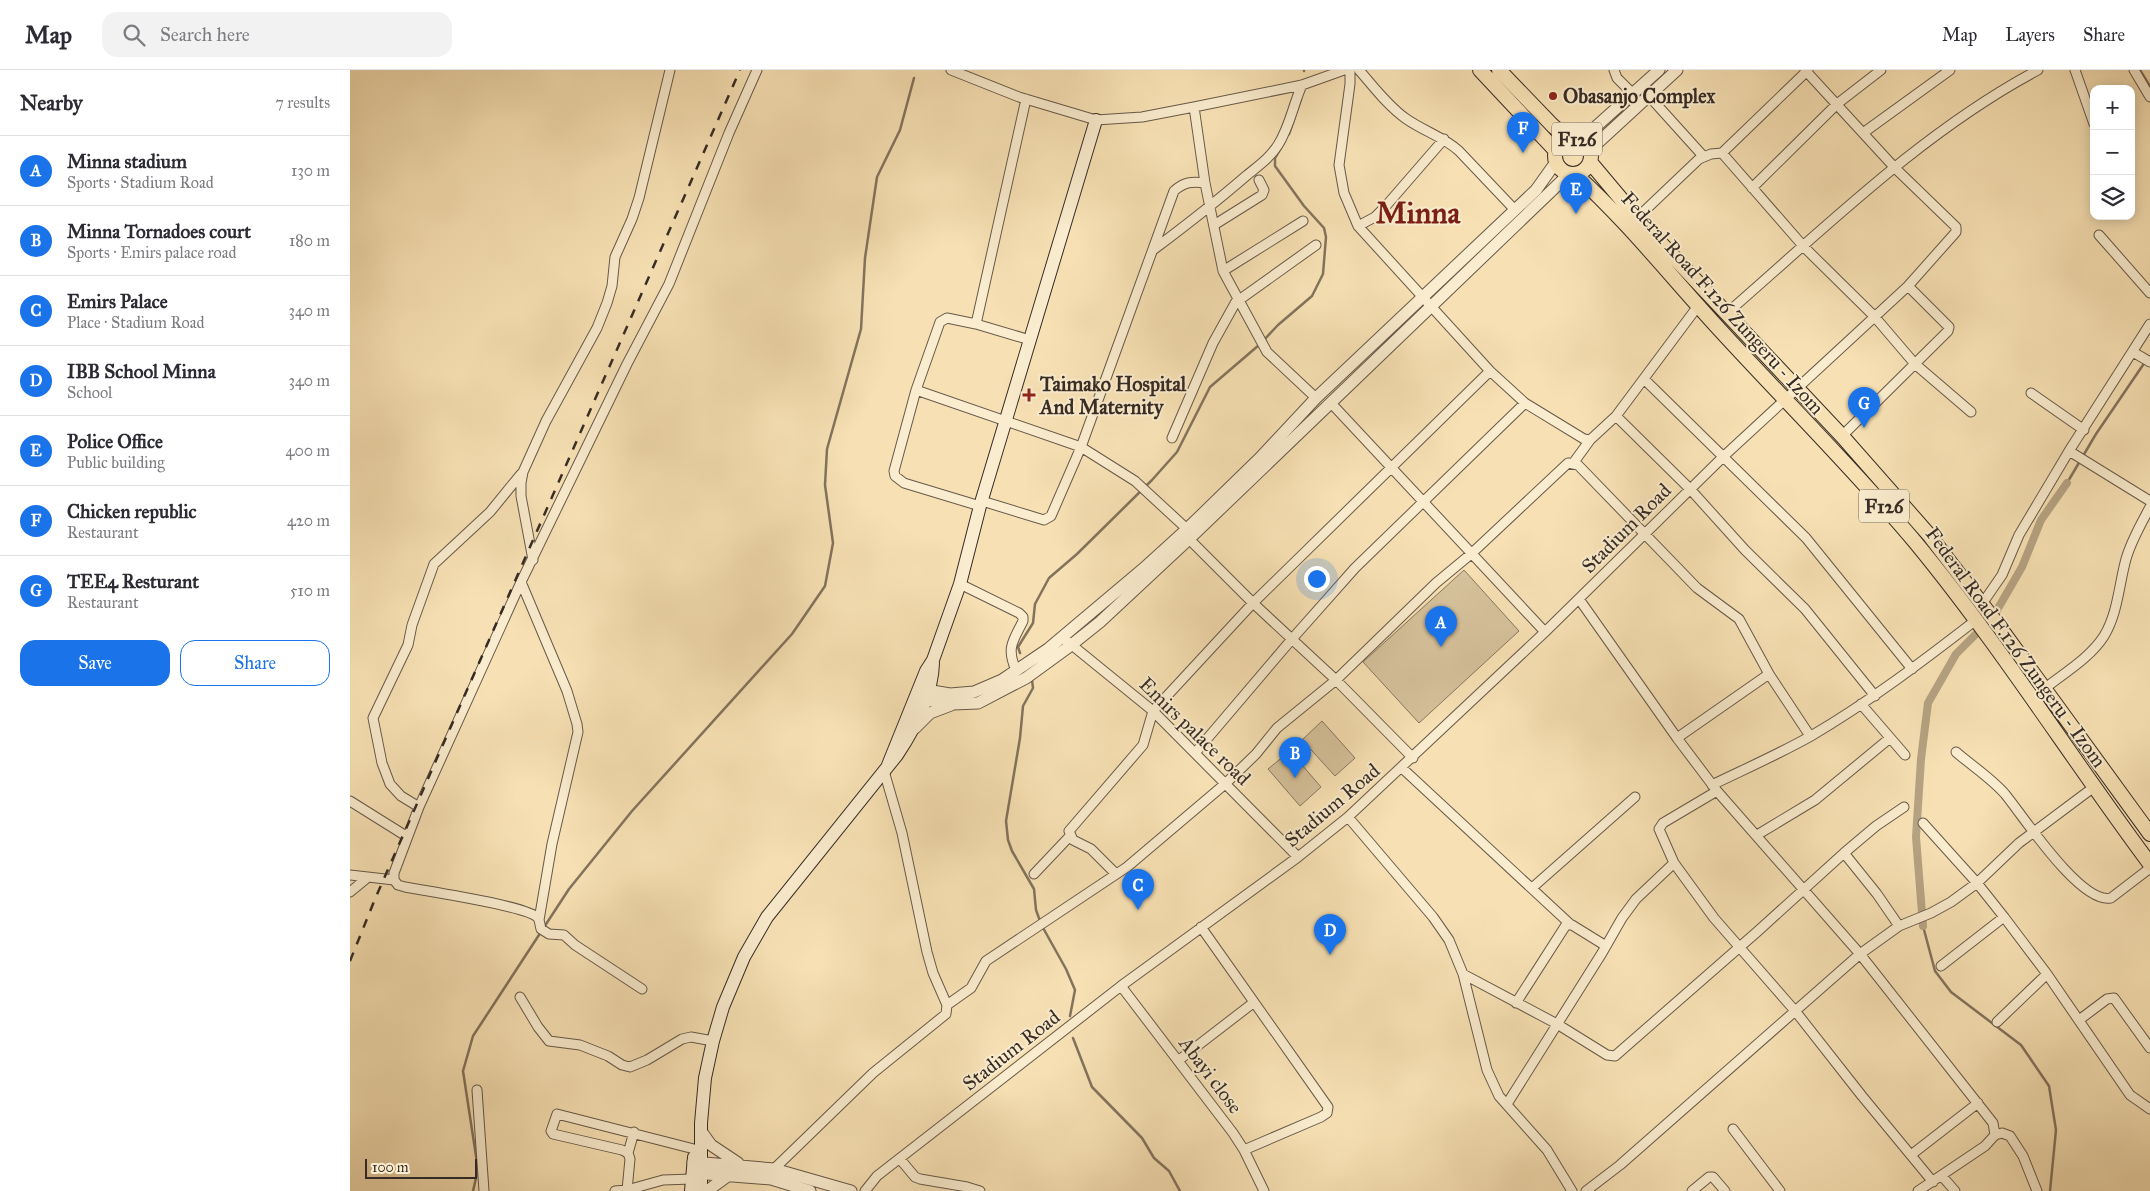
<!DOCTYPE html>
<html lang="en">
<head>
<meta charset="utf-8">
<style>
	:root { --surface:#fff; --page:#f2f2f3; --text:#2b2b33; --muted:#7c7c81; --line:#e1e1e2; --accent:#1a73e8 }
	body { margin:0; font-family:"IM FELL Great Primer",serif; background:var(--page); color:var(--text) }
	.controls { position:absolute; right:15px; top:15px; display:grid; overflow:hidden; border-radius:10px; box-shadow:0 2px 12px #0003 }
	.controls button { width:45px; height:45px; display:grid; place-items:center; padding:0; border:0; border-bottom:1px solid var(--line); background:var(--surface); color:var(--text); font:25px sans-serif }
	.scale { position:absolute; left:15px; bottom:12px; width:112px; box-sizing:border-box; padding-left:5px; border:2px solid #372c25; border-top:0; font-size:14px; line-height:18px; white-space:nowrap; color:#372c25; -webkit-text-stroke:4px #faecce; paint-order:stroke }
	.you { position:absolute; left:966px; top:508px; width:18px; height:18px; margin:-12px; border:4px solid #fff; border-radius:50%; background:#1a73e8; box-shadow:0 0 0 8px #1a73e833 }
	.badge { display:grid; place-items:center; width:32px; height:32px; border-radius:50%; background:var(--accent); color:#fff; font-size:16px; font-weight:700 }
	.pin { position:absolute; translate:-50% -41px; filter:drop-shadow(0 1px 2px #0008) }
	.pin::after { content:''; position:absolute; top:26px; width:18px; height:15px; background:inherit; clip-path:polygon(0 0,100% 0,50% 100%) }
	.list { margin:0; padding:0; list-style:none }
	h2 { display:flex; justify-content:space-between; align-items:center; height:65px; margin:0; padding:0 20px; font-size:21px }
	h2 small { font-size:16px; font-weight:400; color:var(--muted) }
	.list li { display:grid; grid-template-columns:32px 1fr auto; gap:15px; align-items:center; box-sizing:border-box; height:70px; padding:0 20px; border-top:1px solid var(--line) }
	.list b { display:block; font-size:19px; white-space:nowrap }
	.list p { margin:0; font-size:16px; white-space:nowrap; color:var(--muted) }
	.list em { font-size:16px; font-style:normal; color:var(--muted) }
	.actions { display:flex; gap:10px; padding:15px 20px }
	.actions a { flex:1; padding:11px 0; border:1px solid var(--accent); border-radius:15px; text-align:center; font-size:18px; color:var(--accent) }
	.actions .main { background:var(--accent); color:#fff }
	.icon { flex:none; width:28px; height:28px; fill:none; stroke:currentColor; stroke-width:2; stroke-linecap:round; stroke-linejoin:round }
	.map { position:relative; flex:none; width:1800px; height:1121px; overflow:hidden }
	header { display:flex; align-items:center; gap:30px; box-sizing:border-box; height:70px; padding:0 25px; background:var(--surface); border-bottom:1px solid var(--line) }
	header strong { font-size:24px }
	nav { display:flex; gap:28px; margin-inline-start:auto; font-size:18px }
	.search { width:350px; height:45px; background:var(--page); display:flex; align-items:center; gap:12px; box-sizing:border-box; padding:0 18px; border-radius:15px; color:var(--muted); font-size:19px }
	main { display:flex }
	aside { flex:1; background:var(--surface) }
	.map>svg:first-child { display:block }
</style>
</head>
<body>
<header>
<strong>Map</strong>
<div class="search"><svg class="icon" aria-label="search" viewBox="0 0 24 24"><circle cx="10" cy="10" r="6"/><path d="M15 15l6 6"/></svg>Search here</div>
<nav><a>Map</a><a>Layers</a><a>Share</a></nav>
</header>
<main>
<aside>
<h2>Nearby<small>7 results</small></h2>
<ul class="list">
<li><span class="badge">A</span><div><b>Minna stadium</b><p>Sports · Stadium Road</p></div><em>130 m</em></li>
<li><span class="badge">B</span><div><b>Minna Tornadoes court</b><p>Sports · Emirs palace road</p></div><em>180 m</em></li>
<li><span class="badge">C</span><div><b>Emirs Palace</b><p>Place · Stadium Road</p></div><em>340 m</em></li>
<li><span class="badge">D</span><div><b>IBB School Minna</b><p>School</p></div><em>340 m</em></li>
<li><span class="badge">E</span><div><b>Police Office</b><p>Public building</p></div><em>400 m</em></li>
<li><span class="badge">F</span><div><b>Chicken republic</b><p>Restaurant</p></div><em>420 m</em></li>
<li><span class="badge">G</span><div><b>TEE4 Resturant</b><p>Restaurant</p></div><em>510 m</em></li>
</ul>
<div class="actions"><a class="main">Save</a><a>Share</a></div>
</aside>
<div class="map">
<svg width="1800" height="1121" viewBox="0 0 1800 1121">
	<rect width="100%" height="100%" fill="#f7e1b4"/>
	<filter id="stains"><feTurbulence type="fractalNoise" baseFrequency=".004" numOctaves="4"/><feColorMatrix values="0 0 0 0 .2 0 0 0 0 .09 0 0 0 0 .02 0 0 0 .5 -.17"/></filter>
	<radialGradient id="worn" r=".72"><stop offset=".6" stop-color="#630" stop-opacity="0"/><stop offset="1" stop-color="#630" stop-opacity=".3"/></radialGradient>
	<path fill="#d6c29c" stroke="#867760" d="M1114,500L1169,561L1069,653L1013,592Z
		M972,651L1005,688L985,706L952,670Z
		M940,681L971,717L950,736L918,699Z"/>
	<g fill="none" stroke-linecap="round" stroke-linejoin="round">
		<path stroke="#83735d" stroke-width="2.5" d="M1790,0L1800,16
			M954,1V0
			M939,64L951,29
			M913,271L928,255L962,226L973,204L976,167L974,158L954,136L925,96V88L935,71
			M1717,413L1746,364L1795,292
			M670,583L668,577L683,553L685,534L699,508L727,484L802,410L827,382L860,317L909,275
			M682,610L683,618L673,636L670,668L656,751L658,770L662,781L684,819L686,840L690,851
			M692,856L716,899L725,920L720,946
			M1573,856L1585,901L1601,922L1671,975L1699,1016L1706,1060L1700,1121
			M723,968L742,1017L792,1068L804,1088L819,1101L830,1121
			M123,1121L128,1099L113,1001L123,966L219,819L282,741L442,564L475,516L483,473L475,415L477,379L511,259L515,188L527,107L550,60L564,8"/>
		<path stroke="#b6a383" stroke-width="8" d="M1573,856L1566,767L1571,689L1578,633L1606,584L1643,547L1672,497L1691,450L1717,413"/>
		<defs>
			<path id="minor" d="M601,0L669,27L746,50L792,47L844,37L952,15L994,0
				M1000,0V14L989,95L994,123L1008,156L1140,301L1175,333L1234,369L1240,370L1266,346L1348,236
				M1009,0C1024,17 1037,35 1055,48C1073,61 1094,67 1109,81L1165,140
				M1264,0L1267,8L1283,24
				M1725,0L1744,54
				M1784,0L1800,27
				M1299,26L1354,87
				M676,29L626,254L680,270
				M844,37L855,113L873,201L917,282L966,328
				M1513,63L1600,0
				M1372,83L1454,177L1524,246L1565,294L1621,342
				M1402,118L1487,34L1531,0
				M1287,148L1349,89L1361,84L1372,83L1458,0
				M864,155L912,125L914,120L909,110
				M1008,156L1025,147L1035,137L1094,69
				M1749,165L1800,223
				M803,180C835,156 866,132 896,106C908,96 919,89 928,75C940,56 943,35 952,15
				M873,201L953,151
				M889,230L966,175
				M1377,243C1475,158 1573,61 1688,0
				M626,254L597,248L590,252L566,320L731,377L785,411L837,459
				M1783,282L1800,292
				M1294,309L1456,468L1562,599
				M566,320L544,401L545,406L554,413L630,436
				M1681,323L1734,360
				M981,333L1195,562
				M1266,346L1340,419L1395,480L1455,539L1525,626
				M1492,366L1598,261L1599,257L1558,216
				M822,368L863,273L888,228
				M1719,381L1800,431
				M1224,392L1240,370
				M632,431L694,450L701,446L731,377L824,121C834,112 842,111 855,113
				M839,469L903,533L986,610L1063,688
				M183,490L171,426V413L173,402L196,351L247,258L257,233L262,216L265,187L282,149L289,128L320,0
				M171,512L217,621L227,654L228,662L202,774L189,850
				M610,514L669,543L673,547V551C663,571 656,578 666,600
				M1229,529L1327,668L1367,721L1510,884L1643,1053L1645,1065L1635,1076L1568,1121
				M1632,534L1652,505L1669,465L1719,381L1800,254
				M712,567L803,641L948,787
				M1694,619C1714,603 1740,588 1754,566C1768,543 1769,514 1776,489C1781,471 1791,454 1800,437
				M1511,634L1555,685
				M1327,668L1419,604
				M1606,682C1622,696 1641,708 1655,724C1673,746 1731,835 1761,828L1800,798
				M845,683L942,569L1005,498L1175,333
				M1052,698L1220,854
				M1362,715C1395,699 1429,684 1461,666C1519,632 1573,591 1626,550
				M1367,721L1313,753L1309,759L1324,793L1364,848L1446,942L1512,1026L1583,1112
				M0,731L56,766
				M69,737L51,726L40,714L32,693L23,648L58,575L62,555L84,494L140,442L171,404
				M998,747L1083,847L1099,870L1113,904L1137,1000L1149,1026L1197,1080L1222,1121
				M1573,753L1627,813L1654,847L1697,904L1780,1025L1800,1039
				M1407,765L1465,730L1540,668
				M1494,783L1527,824L1549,856
				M684,804L720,766
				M766,804L741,779L723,770L719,761L793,675L803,641L903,533L1140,301
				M0,805L44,810
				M1182,818L1285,727
				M0,822L17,808
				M851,857L978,1037L977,1043L971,1047L894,1080
				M1591,896L1654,847
				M1113,904L1207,954L1257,985L1265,986L1408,861L1494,783L1526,756L1554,737
				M771,916L883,1063L894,1080L914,1121
				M292,919L225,875L214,865L199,864L191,859C190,856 190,851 188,848C179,836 75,821 55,817L48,815L44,810V803L69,737L171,512L277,294L319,214L379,63L407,0
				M170,927L188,957L199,971L230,975L258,986L272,995L280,997L297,990L332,969L341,967L363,971
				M1166,933L1216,855H1222L1256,876
				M597,935L621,918L636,891L777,797L875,714L906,684L927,658L986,610L1086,513L1121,484L1218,393L1228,395L1347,518L1389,549L1419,604L1460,666
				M1729,950L1757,929L1764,928L1800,978
				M1647,952L1697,904
				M829,990L903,933
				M127,1020L134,1121
				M1157,1034L1252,883L1272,848L1286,829L1324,793
				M1383,1059L1430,1121
				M1645,1065L1652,1063L1660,1066L1673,1086L1687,1121
				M278,1083L284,1062
				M1561,1085L1628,1033
				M550,1089L565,1107L570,1109L617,1117L630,1121
				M424,1099L523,1003L596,944L597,935L583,903L577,882L552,763L534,701
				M1592,1106L1605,1121
				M277,1120L280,1089L278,1083L272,1080L203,1064L201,1061L207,1044L344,1079
				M265,1121L277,1120L313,1110L342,1109
				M515,1121L527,1106L771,916L948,787L998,747L1195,562L1374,386L1558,216L1606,162V157L1545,98L1455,0
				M1236,1121L1270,1095L1510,884L1549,856L1581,843L1601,832L1627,813L1669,773L1744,717
				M1342,1121L1359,1107H1363L1375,1121"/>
			<path id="tertiary" d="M1231,70L1309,0
				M1240,80L1327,0
				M570,619L600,624L624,622L652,610L698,579L793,499L837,459L910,388L966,328L1186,120L1206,92
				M568,629L603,634L628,633L676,608L720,576L750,552L839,469L1219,104
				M565,658L580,643L601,635
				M351,1061L361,1075L388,1093
				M343,1092L424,1099L501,1121
				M344,1103L421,1109L460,1121
				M357,1121L379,1105"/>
			<path id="secondary" d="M538,695L576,601L583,590L610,514L630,436L746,50
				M341,1121L344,1087
				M351,1121V1053L355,1008L363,971L373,937L394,887L417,847L547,685C565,658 582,626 583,593"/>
			<path id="primary" d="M1130,0L1206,81
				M1149,0L1203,56L1219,69
				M1205 86a18 18 0 1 1 36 0a18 18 0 1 1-36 0Z
				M1240,92L1287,148L1492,366L1580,466L1648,555L1800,764
				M1225,104C1278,152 1322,208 1370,260C1435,331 1504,399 1566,473C1650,575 1721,688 1800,794"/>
		</defs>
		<use href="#minor" stroke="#675949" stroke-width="11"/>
		<use href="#tertiary" stroke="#675949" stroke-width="13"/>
		<use href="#secondary" stroke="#372c25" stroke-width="14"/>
		<use href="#primary" stroke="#372c25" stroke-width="16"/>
		<use href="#minor" stroke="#faecce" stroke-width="9"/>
		<use href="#tertiary" stroke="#faecce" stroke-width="11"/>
		<use href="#secondary" stroke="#faecce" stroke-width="12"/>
		<use href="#primary" stroke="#f7e1b4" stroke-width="14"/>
		<path stroke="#372c25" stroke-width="2.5" stroke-dasharray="9 9" stroke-linecap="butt" d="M0,891L25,829L390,0"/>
	</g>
	<g fill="#8f2418" stroke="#faecce" stroke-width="2">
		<circle cx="1203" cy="26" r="5"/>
		<path d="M676.5 317.5h5v5h5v5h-5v5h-5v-5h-5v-5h5z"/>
	</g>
	<g text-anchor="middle" stroke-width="4" stroke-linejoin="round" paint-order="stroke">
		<g fill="#faecce" stroke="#726658" stroke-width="1">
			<rect x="1202" y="52.5" width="50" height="33" rx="4"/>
			<rect x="1509" y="419.5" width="50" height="33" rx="4"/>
		</g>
		<g font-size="19" font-weight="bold" fill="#372c25">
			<text x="1227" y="76">F126</text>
			<text x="1534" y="443">F126</text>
		</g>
		<g font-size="20" font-weight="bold" fill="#372c25" stroke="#faecce" text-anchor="start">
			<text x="1213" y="33">Obasanjo Complex</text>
			<text x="690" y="321">Taimako Hospital<tspan x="690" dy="23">And Maternity</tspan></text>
		</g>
		<g font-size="20" fill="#372c25" stroke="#faecce">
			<text transform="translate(1373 233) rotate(48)" y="7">Federal Road F.126 Zungeru - Izom</text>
			<text transform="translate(1276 458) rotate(-45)" y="7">Stadium Road</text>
			<text transform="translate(1666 577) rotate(54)" y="7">Federal Road F.126 Zungeru - Izom</text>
			<text transform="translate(845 661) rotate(44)" y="7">Emirs palace road</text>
			<text transform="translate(982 735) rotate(-40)" y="7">Stadium Road</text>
			<text transform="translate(661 980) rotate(-38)" y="7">Stadium Road</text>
			<text transform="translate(861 1005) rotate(53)" y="7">Abayi close</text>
		</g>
		<g font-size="30" font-weight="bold" fill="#7a1f14" stroke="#faecce">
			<text x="1068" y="153">Minna</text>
		</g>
	</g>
	<rect width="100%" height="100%" filter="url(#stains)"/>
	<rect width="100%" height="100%" fill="url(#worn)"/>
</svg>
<div class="controls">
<button>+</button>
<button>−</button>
<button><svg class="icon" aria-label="layers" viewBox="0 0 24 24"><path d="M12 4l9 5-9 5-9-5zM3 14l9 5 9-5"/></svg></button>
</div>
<div class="scale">100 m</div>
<div class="you"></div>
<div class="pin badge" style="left:1091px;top:577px">A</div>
<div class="pin badge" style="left:945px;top:708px">B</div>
<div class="pin badge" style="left:788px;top:840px">C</div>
<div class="pin badge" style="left:980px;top:885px">D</div>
<div class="pin badge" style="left:1226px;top:144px">E</div>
<div class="pin badge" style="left:1173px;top:83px">F</div>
<div class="pin badge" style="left:1514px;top:358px">G</div>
</div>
</main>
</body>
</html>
